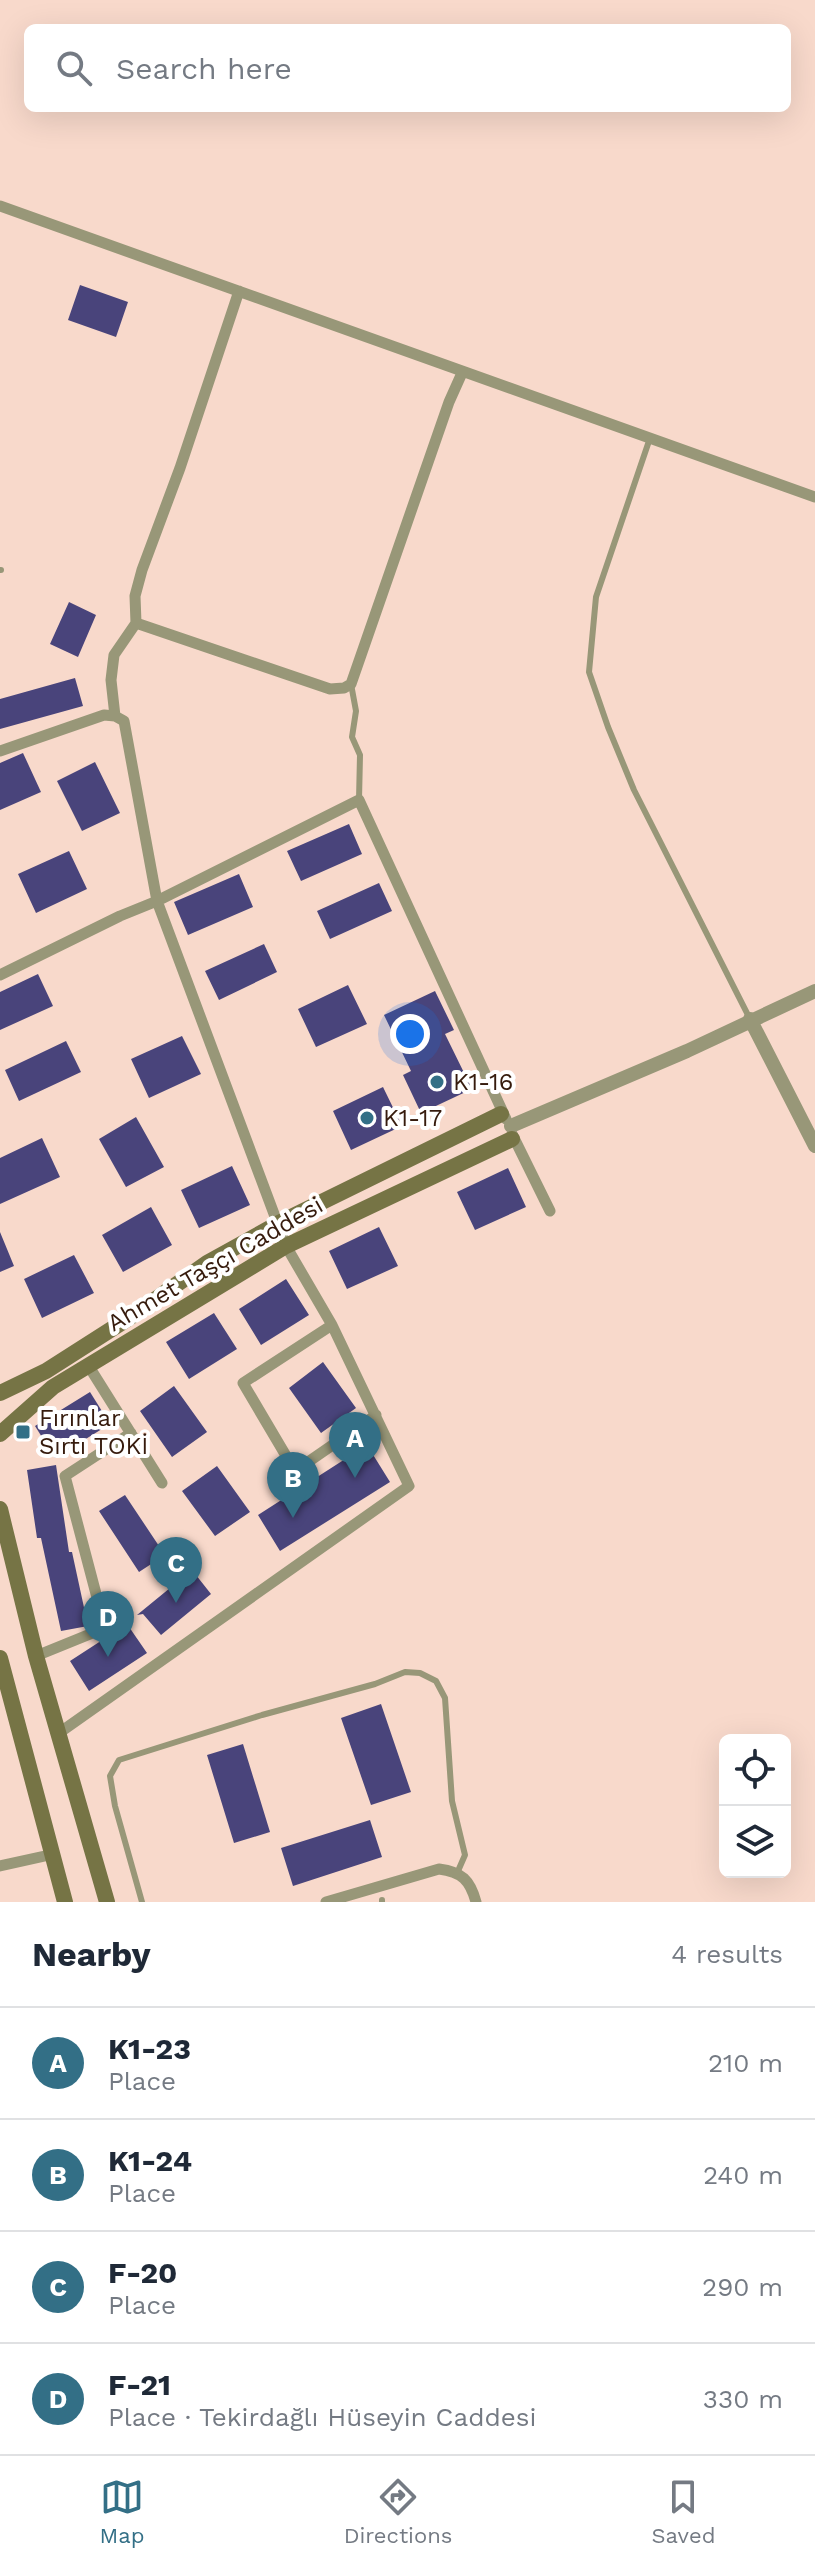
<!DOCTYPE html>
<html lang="en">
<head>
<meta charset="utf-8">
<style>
	:root { --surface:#fff; --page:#f2f2f3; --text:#1f2937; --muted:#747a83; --line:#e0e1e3; --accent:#336f86 }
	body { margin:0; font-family:"Work Sans",sans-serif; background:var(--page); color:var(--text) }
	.controls { position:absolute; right:24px; bottom:24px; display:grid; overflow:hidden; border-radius:12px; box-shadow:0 8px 32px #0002 }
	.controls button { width:72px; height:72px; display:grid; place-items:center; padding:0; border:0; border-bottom:2px solid var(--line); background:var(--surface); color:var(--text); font:40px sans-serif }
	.you { position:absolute; left:410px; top:1034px; width:28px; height:28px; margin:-20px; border:6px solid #fff; border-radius:50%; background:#1a73e8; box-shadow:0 0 0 12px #1a73e833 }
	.badge { display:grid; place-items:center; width:52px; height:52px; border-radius:50%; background:var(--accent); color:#fff; font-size:26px; font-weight:700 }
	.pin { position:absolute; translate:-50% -66px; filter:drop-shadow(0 2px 4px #0008) }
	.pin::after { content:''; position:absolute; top:42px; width:28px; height:24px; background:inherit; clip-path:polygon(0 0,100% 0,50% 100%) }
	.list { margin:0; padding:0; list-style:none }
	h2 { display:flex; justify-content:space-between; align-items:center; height:104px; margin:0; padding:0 32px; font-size:34px }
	h2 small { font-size:26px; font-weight:400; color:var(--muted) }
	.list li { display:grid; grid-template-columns:52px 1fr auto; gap:24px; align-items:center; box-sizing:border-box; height:112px; padding:0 32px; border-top:2px solid var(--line) }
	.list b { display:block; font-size:30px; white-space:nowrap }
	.list p { margin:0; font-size:26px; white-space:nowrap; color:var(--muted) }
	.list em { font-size:26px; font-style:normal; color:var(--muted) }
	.icon { flex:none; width:44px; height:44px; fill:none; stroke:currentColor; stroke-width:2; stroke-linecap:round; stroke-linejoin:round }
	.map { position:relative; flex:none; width:815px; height:1902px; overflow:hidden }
	.search { position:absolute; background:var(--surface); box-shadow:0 8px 32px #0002; left:24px; right:24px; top:24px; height:88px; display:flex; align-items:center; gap:20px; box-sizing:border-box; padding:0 28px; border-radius:12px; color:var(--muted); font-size:30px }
	.sheet { height:552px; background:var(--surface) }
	nav { display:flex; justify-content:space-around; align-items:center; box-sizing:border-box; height:112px; border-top:2px solid var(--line); background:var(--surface); font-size:22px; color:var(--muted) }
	nav a { display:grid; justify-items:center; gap:4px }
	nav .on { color:var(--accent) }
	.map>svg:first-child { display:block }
</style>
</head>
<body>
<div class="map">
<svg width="815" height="1902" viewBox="0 0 815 1902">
	<rect width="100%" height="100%" fill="#f8d9cb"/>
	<path fill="#49447b" d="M80,285L128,302L116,337L68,320Z
		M69,602L96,615L78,657L50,644Z
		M75,678L83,706L0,729V699Z
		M23,753L41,792L0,810V763Z
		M95,762L120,813L82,831L57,781Z
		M349,824L362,854L301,881L287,851Z
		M69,851L87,889L36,913L18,874Z
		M239,874L253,907L188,935L174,902Z
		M379,883L392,911L330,939L317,911Z
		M264,944L277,972L219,1000L205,971Z
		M38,974L53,1006L0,1030V992Z
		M348,985L367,1024L316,1047L298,1009Z
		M435,991L454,1030L445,1034L472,1089L421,1113L403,1075L411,1071L384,1015Z
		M182,1036L201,1074L149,1098L131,1059Z
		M66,1041L81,1072L19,1101L5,1070Z
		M383,1087L402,1126L351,1150L333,1111Z
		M136,1117L164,1167L126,1187L99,1139Z
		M42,1138L60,1177L0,1204V1158Z
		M232,1166L250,1205L199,1228L181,1190Z
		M508,1168L526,1207L475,1230L457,1192Z
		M151,1207L172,1245L123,1272L102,1235Z
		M379,1227L398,1266L347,1289L329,1251Z
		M0,1232L14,1266L0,1272Z
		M74,1255L94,1293L42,1318L24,1279Z
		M286,1279L309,1315L261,1345L239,1309Z
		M214,1313L237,1349L189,1379L166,1342Z
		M323,1362L356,1408L321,1433L289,1388Z
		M174,1386L207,1432L172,1457L140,1411Z
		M90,1392L110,1424L55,1458L35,1426Z
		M367,1445L390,1482L280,1551L258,1515Z
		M56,1465L69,1552H72L88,1626L61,1631L41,1538H37L27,1470Z
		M217,1466L250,1512L215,1536L182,1491Z
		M125,1495L165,1555L139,1572L99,1511Z
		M192,1570L211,1594L161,1635L143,1614L137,1615Z
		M127,1624L147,1653L89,1691L70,1661Z
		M381,1704L411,1792L371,1805L341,1718Z
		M243,1744L270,1832L234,1843L207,1755Z
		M370,1820L382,1857L293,1886L281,1848Z"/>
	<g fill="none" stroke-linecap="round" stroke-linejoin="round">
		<path stroke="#989778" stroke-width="6" d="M650,438L596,597L589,672L608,727L634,790L749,1017
			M0,570H1
			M351,684L356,711L352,737L360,755L359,800
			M382,1900V1902
			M142,1902L115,1806L110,1776L119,1760L262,1715L375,1684L405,1672L420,1673L436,1681L445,1698L452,1801L465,1855L458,1871"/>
		<path stroke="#989778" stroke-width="11" d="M0,206L815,497
			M136,623L330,689L344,688L351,684L449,402L462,373
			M115,716L111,680L114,655L136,623L135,596L142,570L180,468L239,291
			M0,751L104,715L115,716L124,721L157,901L286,1246L332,1325L409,1486L59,1733
			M0,975L120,916L157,901L359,800L506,1119
			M512,1134L550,1211
			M332,1325L243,1383L295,1471L376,1415
			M88,1365L162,1483
			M36,1656L105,1628L65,1476L131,1433
			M0,1866L54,1854
			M326,1902L439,1869C462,1872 470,1880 476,1902"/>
		<path stroke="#989778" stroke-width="14" d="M750,1019L815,1146
			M511,1126L687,1051L815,991"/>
		<path stroke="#767445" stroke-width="16" d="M0,1393L46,1371L129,1318L207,1263L279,1223L501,1114
			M0,1434L53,1387L286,1246L512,1139
			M0,1509L36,1656L107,1902
			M0,1658L65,1902"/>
	</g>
	<g fill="#336f86" stroke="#fff" stroke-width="3">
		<circle cx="437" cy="1082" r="8"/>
		<circle cx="367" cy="1118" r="8"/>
		<rect x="15" y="1424" width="16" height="16" rx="4"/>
	</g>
	<g text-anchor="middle" stroke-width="8" stroke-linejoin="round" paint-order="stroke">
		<g font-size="24" fill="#361b0d" stroke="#fff" text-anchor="start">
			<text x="453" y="1090">K1-16</text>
			<text x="383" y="1126">K1-17</text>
			<text x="39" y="1426">Fırınlar<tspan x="39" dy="28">Sırtı TOKİ</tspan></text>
		</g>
		<g font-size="24" fill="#361b0d" stroke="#fff">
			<text transform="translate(215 1264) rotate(-30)" y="8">Ahmet Taşçı Caddesi</text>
		</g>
	</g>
</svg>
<div class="controls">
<button><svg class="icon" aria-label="locate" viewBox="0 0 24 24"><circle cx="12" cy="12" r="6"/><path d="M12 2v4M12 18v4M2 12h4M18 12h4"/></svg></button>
<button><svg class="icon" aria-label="layers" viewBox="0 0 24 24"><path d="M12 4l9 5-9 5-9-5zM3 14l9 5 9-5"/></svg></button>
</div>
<div class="you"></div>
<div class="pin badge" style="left:355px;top:1478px">A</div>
<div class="pin badge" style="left:293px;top:1518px">B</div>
<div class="pin badge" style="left:176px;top:1603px">C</div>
<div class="pin badge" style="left:108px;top:1657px">D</div>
<div class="search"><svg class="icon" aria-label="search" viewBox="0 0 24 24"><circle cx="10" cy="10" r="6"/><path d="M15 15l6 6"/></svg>Search here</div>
</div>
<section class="sheet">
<h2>Nearby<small>4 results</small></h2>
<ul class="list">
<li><span class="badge">A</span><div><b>K1-23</b><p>Place</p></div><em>210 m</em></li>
<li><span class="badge">B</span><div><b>K1-24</b><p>Place</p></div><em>240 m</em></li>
<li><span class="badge">C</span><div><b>F-20</b><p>Place</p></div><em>290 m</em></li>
<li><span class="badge">D</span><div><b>F-21</b><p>Place · Tekirdağlı Hüseyin Caddesi</p></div><em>330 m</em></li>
</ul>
</section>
<nav>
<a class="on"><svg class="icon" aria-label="map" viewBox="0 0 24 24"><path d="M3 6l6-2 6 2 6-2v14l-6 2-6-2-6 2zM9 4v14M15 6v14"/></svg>Map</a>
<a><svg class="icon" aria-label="directions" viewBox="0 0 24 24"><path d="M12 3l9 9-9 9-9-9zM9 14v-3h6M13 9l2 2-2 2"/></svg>Directions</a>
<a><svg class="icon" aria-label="saved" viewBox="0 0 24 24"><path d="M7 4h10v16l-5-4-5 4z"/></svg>Saved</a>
</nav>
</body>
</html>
